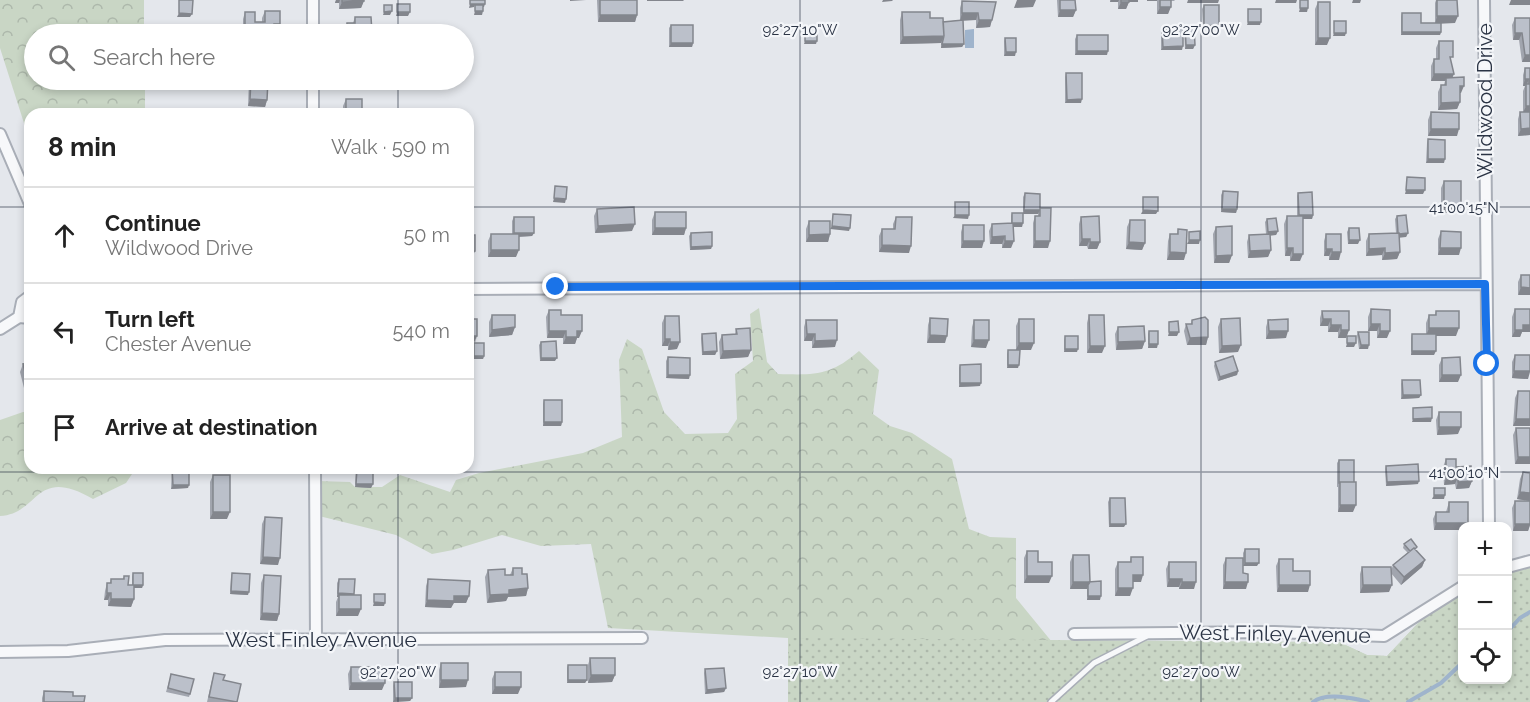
<!DOCTYPE html>
<html lang="en">
<head>
<meta charset="utf-8">
<style>
	:root { --surface:#fff; --page:#f2f2f2; --text:#222; --muted:#767676; --line:#e0e0e0 }
	body { margin:0; font-family:Raleway,sans-serif; background:var(--page); color:var(--text) }
	.controls { position:absolute; right:18px; bottom:18px; display:grid; overflow:hidden; border-radius:12px; box-shadow:0 3px 9px #0003 }
	.controls button { width:54px; height:54px; display:grid; place-items:center; padding:0; border:0; border-bottom:2px solid var(--line); background:var(--surface); color:var(--text); font:30px sans-serif }
	.stop { position:absolute; width:18px; height:18px; margin:-14px; border:4px solid #1a73e8; border-radius:50%; background:#fff }
	.stop.end { background:#1a73e8; border-color:#fff; box-shadow:0 2px 6px #0008 }
	.list { margin:0; padding:0; list-style:none }
	h2 { display:flex; justify-content:space-between; align-items:center; height:78px; margin:0; padding:0 24px; font-size:26px }
	h2 small { font-size:20px; font-weight:400; color:var(--muted) }
	.list li { display:grid; grid-template-columns:39px 1fr auto; gap:18px; align-items:center; box-sizing:border-box; height:96px; padding:0 24px; border-top:2px solid var(--line) }
	.list b { display:block; font-size:22px; white-space:nowrap }
	.list p { margin:0; font-size:20px; white-space:nowrap; color:var(--muted) }
	.list em { font-size:20px; font-style:normal; color:var(--muted) }
	.icon { flex:none; width:33px; height:33px; fill:none; stroke:currentColor; stroke-width:2; stroke-linecap:round; stroke-linejoin:round }
	.map { position:relative; flex:none; width:1530px; height:702px; overflow:hidden }
	.search { position:absolute; background:var(--surface); box-shadow:0 3px 9px #0003; left:24px; top:24px; width:450px; height:66px; display:flex; align-items:center; gap:15px; box-sizing:border-box; padding:0 21px; border-radius:33px; color:var(--muted); font-size:22px }
	.panel { position:absolute; background:var(--surface); box-shadow:0 3px 9px #0003; left:24px; top:108px; width:450px; height:366px; border-radius:18px }
	.map>svg:first-child { display:block }
</style>
</head>
<body>
<div class="map">
<svg width="1530" height="702" viewBox="0 0 1530 702">
	<defs>
		<pattern id="forest-crowns" width="20" height="18" patternUnits="userSpaceOnUse" patternTransform="scale(1.5)"><rect width="20" height="18" fill="#c9d6c5"/><path d="M2 6a3 3 0 1 1 6 0M12 15a3 3 0 1 1 6 0" fill="none" stroke="#adb8ab"/></pattern>
		<pattern id="park-dots" width="8" height="8" patternUnits="userSpaceOnUse" patternTransform="scale(1.5)"><rect width="8" height="8" fill="#c9d6c5"/><path d="M2 2h.1M6 6h.1" fill="none" stroke="#adb8ab" stroke-width="1.8" stroke-linecap="round"/></pattern>
	</defs>
	<rect width="100%" height="100%" fill="#e4e7ec"/>
	<path fill="url(#forest-crowns)" d="M0,0H144V34H34V80H145V114H30V142L0,48Z
		M759,308L767,362L778,374C815,375 830,376 859,351L879,370L873,414L890,426L912,433L952,459L969,529L990,537L1016,538V598L1052,642H1339L1367,655L1387,656L1422,619L1462,680H1508L1530,702H788V638L608,628L591,544L541,546L502,535L453,550L432,554L396,535L319,516L318,481L350,482L355,487H382L400,475L450,492L456,480L479,473L583,453L622,437L619,360L627,339L642,349L664,412L685,434L728,433L737,419L735,374L753,361L750,314Z
		M23,412H30V468H136L126,483L93,499C34,465 40,514 0,516V420Z"/>
	<path fill="url(#park-dots)" d="M1530,561V702H788L789,638L1339,642L1367,655L1387,656L1422,619L1462,592V680H1508V567Z"/>
	<path fill="#9fb4cc" d="M974,29V48H965V30Z"/>
	<g fill="none" stroke-linecap="round" stroke-linejoin="round">
		<path stroke="#9fb4cc" stroke-width="4" d="M1508,631L1520,618L1530,612
			M1313,702C1326,692 1354,698 1368,702
			M1408,702L1441,683L1462,663"/>
		<defs>
			<path id="service" d="M1051,702L1094,663L1147,636"/>
			<path id="minor" d="M313,0V34
				M1484,0L1489,526
				M313,80V114
				M0,134L30,204
				M468,289L1485,284
				M19,317L22,302L30,296
				M0,329L19,317L30,318
				M315,468L316,640
				M1508,567L1530,561
				M1074,634L1274,632L1384,636L1462,587
				M0,652L68,651L165,640L642,638"/>
		</defs>
		<use href="#service" stroke="#a9aeb7" stroke-width="8"/>
		<use href="#minor" stroke="#a9aeb7" stroke-width="14"/>
		<use href="#service" stroke="#f7f8fa" stroke-width="5"/>
		<use href="#minor" stroke="#f7f8fa" stroke-width="10"/>
	</g>
	<path fill="#a1a5ae" d="M336,0H364L361,8L339,9V3H335Z
		M597,0H637V15L635,22H598Z
		M1057,0H1075L1076,10L1073,17H1058Z
		M1110,0H1138V2H1129L1126,9H1118V2H1110Z
		M1147,0H1175L1174,1H1171L1168,14H1157V1H1147Z
		M1436,0H1437L1455,23H1441V32L1440,35H1401V17L1402,13L1421,23H1435V3Z
		M962,1L996,2L990,27L976,28V20H963L964,44L962,47L941,48V43L900,44V20L902,12L943,22L960,20V8Z
		M1318,2L1327,45H1315V9Z
		M1204,5L1219,25L1218,29H1203L1202,9Z
		M265,11L280,24L278,31H274V34H243V19L245,12L255,22H262V18Z
		M355,17L371,34H345L344,30L347,23H353Z
		M1515,18H1530V62H1522L1519,40H1513L1512,25Z
		M671,25L693,43L692,47H669V28Z
		M1185,26L1195,45L1193,49H1185L1184,30Z
		M1162,29L1182,50H1161V33Z
		M1077,35L1107,55H1075V39Z
		M1005,38L1015,56H1004V41Z
		M1439,41L1451,63L1452,78L1461,93H1460V102L1457,109L1438,110V92L1441,85H1444L1445,81H1431V66L1434,59H1436V48Z
		M1525,68H1530V135L1518,136V119L1520,112H1523V91L1525,86H1523V75Z
		M1066,73L1081,103H1065V77Z
		M249,80H268L267,100L265,107L248,106Z
		M343,80H361L358,89H343Z
		M346,99L362,114H343V106Z
		M1431,112L1457,136H1428V120Z
		M1428,139L1444,163H1426L1427,143Z
		M1444,181L1458,212L1441,213V188Z
		M1223,191L1237,209L1236,213L1221,212V195Z
		M1025,193L1040,209L1048,248H1033V223L1035,216H1038V214H1023L1022,227H1014L1011,248H1002V244H990L989,231L992,224L1011,223V216L1012,213H1023V197Z
		M1298,193L1313,215L1312,219H1303L1300,261H1290V256H1285L1284,224L1287,216H1297V196Z
		M597,209L632,231L595,233L594,216Z
		M655,212L686,228L684,235H652V220Z
		M1397,216L1408,233L1406,237H1399L1400,252L1397,259L1382,260V255L1366,256V241L1369,234L1396,233L1395,219Z
		M514,217L534,233L532,236L519,237L516,257H488V241L491,234H512V221Z
		M896,217L909,253L879,252V236L882,229H893V224Z
		M1081,217L1100,242L1097,249H1088L1087,246H1079V224Z
		M1267,219L1278,231L1276,235H1270L1271,250L1268,257L1248,258L1247,242L1249,235L1266,234L1265,222Z
		M1130,220L1145,243L1142,250L1126,249L1127,227Z
		M809,221L830,234L828,242H806V229Z
		M963,225L982,248H961V232Z
		M1216,227L1232,255L1229,263H1214L1213,234Z
		M1349,228L1358,244H1348L1347,232Z
		M1178,229L1184,260H1167L1168,241L1170,234H1177Z
		M1441,231L1459,255H1438V239Z
		M691,233L712,246L711,249L690,250L689,236Z
		M1326,234L1339,260H1329V256H1324V241Z
		M1521,275H1530L1518,295V282Z
		M1371,309L1387,338H1377V331H1368V317Z
		M1515,309L1530,332H1522L1520,337H1512V317Z
		M549,310L561,315L579,338H577L575,344H563V338H547L546,317Z
		M1322,311L1349,330L1346,338H1338V332H1328V326H1320V318Z
		M1436,311L1456,336H1436L1434,355H1411V338L1412,334H1426V323L1429,315H1435Z
		M492,315L515,327L512,335L489,337V322Z
		M1089,315L1102,353H1087V323Z
		M665,316L677,349L668,350V346H662V323Z
		M930,318L945,343H927L928,325Z
		M1019,319L1031,350H1016V326Z
		M1221,319L1238,352L1219,353L1218,327Z
		M806,320L835,347L812,348V341H804V327Z
		M974,320L986,348L971,347L972,327Z
		M1192,320L1208,337L1206,345H1187L1184,331L1186,324H1191Z
		M1268,320L1286,338L1266,339V327Z
		M1118,327L1145,341L1142,349L1116,350L1115,334Z
		M736,329L751,350L748,357L720,359L719,342L722,335L735,334Z
		M1149,331L1157,348H1148V334Z
		M1358,332L1368,349H1359L1357,335Z
		M702,334L717,351L715,355H702L701,338Z
		M477,336L475,343L484,356L483,359H473V346Z
		M1065,336L1077,352H1064V340Z
		M541,342L555,361H540L539,345Z
		M1008,350L1018,368H1007V354Z
		M1515,355L1528,379L1512,378V362Z
		M668,357L689,379L666,378V361Z
		M30,358V395L26,396L20,372L23,364L28,363Z
		M1442,358L1458,382H1439V365Z
		M1215,362L1238,371L1237,375L1218,381L1214,366Z
		M960,365L980,386L959,387V368Z
		M1402,380L1421,395L1419,398L1401,399V384Z
		M1518,391H1530V426H1513L1515,398Z
		M544,400L562,422L561,426H543V404Z
		M1439,412L1458,434L1437,435L1436,420Z
		M1516,428L1530,464H1515L1513,435Z
		M1446,459L1456,467L1472,481L1469,488L1456,489L1455,484L1444,485L1443,467Z
		M1339,460L1354,482L1353,512H1338V487H1337V463Z
		M1386,466L1418,484L1386,486L1385,469Z
		M172,468H189L188,488L171,489Z
		M349,468H373V484L371,488L355,487L356,468Z
		M1523,472L1530,501L1517,499L1520,479Z
		M213,475L227,519H210V482Z
		M1110,498L1124,527H1109L1108,502Z
		M1515,501H1530V525L1528,531H1513L1512,508Z
		M1449,502L1462,526V530H1434L1433,519L1436,512H1446Z
		M265,517L278,565L260,564L262,524Z
		M1404,544L1416,550L1425,560L1422,567L1401,585L1391,573L1389,592L1360,593V574L1362,567L1391,571L1393,565L1408,553L1403,548Z
		M1245,549L1257,566H1243V553Z
		M1027,551L1038,562L1049,583H1024V558Z
		M1073,555L1090,582L1100,600H1087V589H1070V562Z
		M1131,557L1141,582H1133L1130,596H1115V569L1118,562H1130Z
		M1226,558L1243,573L1246,589H1223V565Z
		M1279,559L1293,571L1308,592H1277L1276,566Z
		M1169,562L1194,589H1179V587H1167L1166,569Z
		M513,568L522,574L528,588L526,596L508,597L506,601L487,603L485,577L488,570L505,575H510Z
		M133,573L143,585L142,588H134V599L131,607L108,606V600H104L105,591L107,583H110L111,579H123L124,576L128,585H132V577Z
		M232,573L248,595L230,594L231,577Z
		M264,575L279,614L277,621L260,620L261,583Z
		M339,579L354,595L358,616H336V602L338,597H337V583Z
		M428,579L469,596L466,603H453L451,608L425,607L426,586Z
		M590,658L615,675L612,682L588,683V665Z
		M441,663L466,687L439,688V670Z
		M568,665L587,680L585,683H567V668Z
		M351,667L382,690H349L348,674Z
		M705,669L726,688L724,692L705,694L704,673Z
		M495,672L518,694H492V679Z
		M214,673L223,680L237,702H207L212,680Z
		M170,678L190,694L189,697L166,692Z
		M394,682L412,698L410,701L393,702V686Z
		M44,691L84,702H42V698Z"/>
	<path fill="#83868d" d="M336,0H340L339,3H335Z
		M570,0H586L570,1Z
		M647,0H684L683,1H647Z
		M883,0H893L892,1L882,2Z
		M1017,0H1036L1033,7L1014,8Z
		M1111,0H1119L1118,2H1110Z
		M1127,0H1138V2H1129L1126,9H1118L1121,2Z
		M1147,0H1157V1H1147Z
		M1188,0H1219L1218,3H1187Z
		M1276,0H1297L1296,3H1275Z
		M1353,0H1361L1360,3H1352Z
		M1511,0H1530V5H1509Z
		M364,1L361,8L339,9L342,2Z
		M470,4H485L484,7H475V5L474,7L469,8Z
		M1160,7H1171L1168,14H1157Z
		M1300,8H1308L1307,12H1299Z
		M1060,10H1076L1073,17H1058Z
		M392,11L390,15H383L384,12Z
		M475,11H483L482,15H474Z
		M397,12H410L408,16H396Z
		M179,13L192,14L190,17H177Z
		M962,13H978L976,20L960,21Z
		M600,15H637L635,22H598Z
		M1437,16H1458L1455,23L1435,24Z
		M979,20H992L990,27L976,28Z
		M1248,22H1261L1260,25H1247Z
		M274,24H280L278,31H271Z
		M1219,25L1218,29H1203L1204,26Z
		M372,32L371,34H347V33Z
		M1402,32H1441L1440,35H1401Z
		M1334,33H1346L1345,36H1333Z
		M1515,33H1522L1519,40H1513Z
		M944,36L941,43L900,44L903,37Z
		M1318,38H1330L1327,45H1315Z
		M805,41H817L816,44H804Z
		M671,43H693L692,47H669Z
		M942,44H964L962,47L941,48Z
		M1186,45H1195L1193,49H1185Z
		M1183,46L1182,50H1161L1163,47Z
		M1077,51H1108L1107,55H1075Z
		M1006,52H1016L1015,56H1004Z
		M1525,55H1530V62H1522Z
		M1434,74H1454L1451,81L1446,78L1445,81H1431Z
		M1525,79H1529L1526,86V84L1525,86H1523Z
		M346,82H361L358,89H343Z
		M1460,86H1464L1461,93H1457Z
		M250,99L267,100L265,107L248,106Z
		M1082,99L1081,103H1065L1067,100Z
		M1460,102L1457,109L1438,110L1441,103Z
		M1526,106H1530V113H1523Z
		M1530,128V135L1518,136L1521,129Z
		M1431,129H1459L1457,136H1428Z
		M1428,159H1445L1444,163H1426Z
		M1406,190H1425L1423,194H1405Z
		M554,198L566,199L565,203L553,202Z
		M1444,205H1461L1458,212L1441,213Z
		M1222,209H1237L1236,213L1221,212Z
		M1024,210H1040L1038,214H1023Z
		M1143,210L1158,211L1156,214H1141Z
		M955,215H969L968,219L953,218Z
		M1299,215H1313L1312,219H1297Z
		M1012,223H1023L1022,227H1011Z
		M635,224L632,231L595,233L598,226Z
		M832,226L850,228L849,231L830,229Z
		M655,228H686L684,235H652Z
		M1278,231L1276,235L1267,236L1268,232Z
		M514,233H534L532,236L512,237Z
		M1408,233L1406,237L1397,238L1398,234Z
		M830,234L828,242H806L809,235Z
		M1005,236L1002,244H990L992,237Z
		M1082,239H1090L1087,246H1079Z
		M1189,240H1200L1199,244H1187Z
		M1349,240H1360L1358,244H1348Z
		M963,241H984L982,248H961Z
		M1005,241H1014L1011,248H1002Z
		M1035,241H1050L1048,248H1033Z
		M1090,242H1100L1097,249H1088Z
		M1129,242L1145,243L1142,250L1126,249Z
		M882,245L911,246L909,253L879,252Z
		M712,246L711,249L690,250L691,247Z
		M1287,248H1293L1290,256H1285Z
		M1385,248L1382,255L1366,256L1369,249Z
		M1440,248H1461L1459,255H1438Z
		M1326,249H1332L1329,256H1324Z
		M491,250H519L516,257H488Z
		M1271,250L1268,257L1248,258L1250,251Z
		M468,251H475L472,258H468Z
		M1170,252L1186,253L1184,260H1167Z
		M1332,252H1341L1339,260H1329Z
		M1400,252L1397,259L1382,260L1385,253Z
		M1293,254H1303L1300,261H1290Z
		M1232,255L1229,263H1214L1216,256Z
		M1521,287L1530,288V295H1518Z
		M1323,319H1331L1328,326H1320Z
		M1371,324H1380L1377,331H1368Z
		M1331,325H1341L1338,332H1328Z
		M1523,325H1530V332H1522L1520,337H1512L1515,330Z
		M515,327L512,335L489,337L492,330Z
		M1429,328H1459L1456,336H1426Z
		M1341,330H1349L1346,338H1338Z
		M549,331H566L563,338H547Z
		M577,331H582L579,338H577L575,344H563L566,337Z
		M1269,331H1288L1286,338L1266,339Z
		M1380,331H1390L1387,338H1377Z
		M1169,332H1179L1177,336H1168Z
		M807,334H815L812,341H804Z
		M930,335L947,336L945,343H927Z
		M468,336H477L474,343H468Z
		M1208,337L1206,345H1187L1190,338Z
		M665,339H670L668,346H662Z
		M837,340L835,347L812,348L815,341Z
		M974,340H989L986,348L971,347Z
		M1145,341L1142,349L1116,350L1118,342Z
		M670,342H680L677,349L668,350Z
		M1019,343H1034L1031,350H1016Z
		M1347,343H1356L1354,347H1346Z
		M1149,344H1158L1157,348H1148Z
		M1241,345L1238,352L1219,353L1222,346Z
		M1361,345H1369L1368,349H1359Z
		M1090,346H1105L1102,353H1087Z
		M1065,349H1078L1077,352H1064Z
		M751,350L748,357L720,359L723,351Z
		M717,351L715,355H702L703,352Z
		M1412,351H1436L1434,355H1411Z
		M474,356H484L483,359H473Z
		M541,358H557L555,361H540Z
		M1008,365H1019L1018,368H1007Z
		M1238,371L1237,375L1218,381L1220,377Z
		M1514,371H1530V372L1528,379L1512,378Z
		M668,375H690L689,379L666,378Z
		M1442,375H1461L1458,382H1439Z
		M960,383H981L980,386L959,387Z
		M29,389H30V395L26,396Z
		M1403,395H1421L1419,398L1401,399Z
		M1432,418L1431,422H1412L1413,419Z
		M1516,419H1530V426H1513Z
		M544,422H562L561,426H543Z
		M1439,427H1461L1458,434L1437,435Z
		M1518,457H1530V464H1515Z
		M1458,477L1455,484L1444,485L1446,478Z
		M1419,481L1418,484L1386,486L1387,482Z
		M1472,481L1469,488L1456,489L1458,482Z
		M356,484H373L371,488L355,487Z
		M173,485H189L188,488L171,489Z
		M1520,492L1530,493V501L1517,499Z
		M1434,495H1445L1444,499H1432Z
		M1340,505H1356L1353,512H1338Z
		M213,512H230L227,519H210Z
		M1436,523H1468L1467,526H1462V530H1434Z
		M1110,524H1126L1124,527H1109Z
		M1515,524H1530V525L1528,531H1513Z
		M263,557L280,558L278,565L260,564Z
		M1425,560L1422,567L1401,585L1404,577Z
		M1245,563H1259L1257,566H1243Z
		M1133,575H1143L1141,582H1130Z
		M1027,576H1052L1049,583H1024Z
		M1169,579H1182L1179,587H1167Z
		M1073,582H1090L1087,589H1070Z
		M1182,582H1196L1194,589H1179Z
		M1225,582H1248L1246,589H1223Z
		M133,585H143L142,588H132Z
		M1279,585H1310L1308,592H1277Z
		M1363,585H1392L1389,592L1360,593Z
		M528,588L526,596L508,597L506,601L487,603L490,595L509,590Z
		M1118,588H1133L1130,596H1115Z
		M231,591L249,592L248,595L230,594Z
		M107,593H111L108,600H104Z
		M338,593L354,594L353,597H337Z
		M454,596H469L466,603H454L451,608L425,607L427,600Z
		M1088,596H1101L1100,600H1087Z
		M111,599H134L131,607L108,606Z
		M374,602L385,603L384,606H373Z
		M339,609H361L358,616H336Z
		M262,613L279,614L277,621L260,620Z
		M591,675H615L612,682L588,683Z
		M441,680H468L466,687L439,688Z
		M568,680H587L585,683H567Z
		M351,683H385L382,690H349Z
		M495,687H521L518,694H492Z
		M726,688L724,692L705,694L707,690Z
		M395,698H412L410,701L393,702Z"/>
	<path fill="#bbc0ca" stroke="#83868d" stroke-width="1.5" d="M179,0H193L192,14L179,13Z
		M342,0H364V1L342,2Z
		M470,0H485V4H470Z
		M600,0H637V15H600Z
		M1060,0H1075L1076,10H1060Z
		M1121,0H1129V2H1121Z
		M1160,0H1171V7H1160Z
		M1300,0H1308V8H1300Z
		M1437,0H1457L1458,16H1437Z
		M962,1L996,2L992,20H979L978,13H962Z
		M1318,2H1330V38H1318Z
		M397,4H410V12H397Z
		M384,5H392V11L384,12Z
		M475,5H483V11H475Z
		M1204,5H1219V25L1204,26Z
		M1248,9H1261V22H1248Z
		M265,11H280V24H274V34H245V12H255V22H265Z
		M902,12H930V18H943L944,36L903,37Z
		M1402,13H1421V23H1441V32H1402Z
		M355,17H371L372,32L347,33V23H355Z
		M1515,18H1530V55H1525L1522,33H1515Z
		M963,20L964,44H942L944,36L943,22Z
		M1334,21H1346V33H1334Z
		M671,25H693V43H671Z
		M1194,25L1195,45H1186L1185,26Z
		M1183,28V46L1163,47L1162,29Z
		M805,34H817V41H805Z
		M1077,35H1108V51H1077Z
		M1005,38H1016V52H1006Z
		M1439,41H1453V57H1450L1454,74H1434V59H1439Z
		M1525,68H1530V106H1526V84H1529V79H1525Z
		M1066,73H1082V99L1067,100Z
		M1464,77V86H1460V102L1441,103V85H1446V78Z
		M251,80H268L267,100L250,99Z
		M346,80H361V82H346Z
		M346,99H362V114H346Z
		M1431,112L1459,113V129H1431Z
		M1520,112H1530V128L1521,129Z
		M1428,139L1445,140V159H1428Z
		M1407,177L1425,178V190H1406Z
		M1444,181H1461V205H1444Z
		M555,186L567,187L566,199L554,198Z
		M1223,191L1238,192L1237,209H1222Z
		M1312,192L1313,215H1299L1298,193Z
		M1025,193L1040,194V210H1024Z
		M1143,197H1158V211L1143,210Z
		M955,202H969V215H955Z
		M634,207L635,224L598,226L597,209Z
		M1040,208H1051L1050,241H1035V216H1040Z
		M655,212H686V228H655Z
		M1012,213H1023V223H1012Z
		M833,214L851,215L850,228L832,226Z
		M1406,215L1408,233L1399,234V233H1398L1397,216Z
		M1099,216L1100,242H1090V239H1082L1081,217Z
		M1287,216H1303V254H1293V248H1287Z
		M514,217H534V233H514Z
		M896,217H912L911,246L882,245V229H895Z
		M1276,218L1278,231L1268,232L1267,219Z
		M1130,220H1145V243L1129,242Z
		M809,221H830V234L809,235Z
		M1013,223L1014,241H1005V236L992,237V224Z
		M963,225H984V241H963Z
		M1232,226V255L1216,256V227Z
		M1349,228H1359L1360,240H1349Z
		M1178,229L1187,230L1186,253L1170,252V234H1178Z
		M1200,231V240H1189V232Z
		M1441,231L1461,232V248H1440Z
		M712,232V246L691,247V233Z
		M1399,233L1400,252L1385,253V248L1369,249V234Z
		M491,234H519V250H491Z
		M1270,234L1271,250L1250,251L1249,235Z
		M1326,234H1341V252H1332V249H1326Z
		M468,235H475V251H468Z
		M1521,275H1530V288L1521,287Z
		M1371,309L1390,310V331H1380V324H1371Z
		M1515,309H1530V325H1523V330H1515Z
		M549,310H561V315H582V331H577V337H566V331H549Z
		M1322,311H1349V330H1341V325H1331V319H1323Z
		M1436,311H1459V328H1429V315H1436Z
		M492,315H515V327L492,330Z
		M1089,315H1104L1105,346H1090Z
		M665,316H679L680,342H670V339H665Z
		M1205,317L1208,320V337L1190,338L1186,324H1192V320Z
		M930,318L948,319L947,336L930,335Z
		M1240,318L1241,345L1222,346L1221,319Z
		M468,319H477V336H468Z
		M1019,319H1034V343H1019Z
		M1288,319V331H1269L1268,320Z
		M806,320H837V340L815,341V334H807Z
		M974,320H989V340H974Z
		M1178,321L1179,332H1169V322Z
		M1144,326L1145,341L1118,342V327Z
		M750,328L751,350L723,351L722,335L737,334L736,329Z
		M1149,331H1158V344H1149Z
		M1358,332H1369V345H1361Z
		M716,333L717,351L703,352L702,334Z
		M1412,334H1436V351H1412Z
		M1065,336H1078V349H1065Z
		M1347,336H1356V343H1347Z
		M556,341L557,358H541V342Z
		M474,343H484V356H474Z
		M1008,350H1020L1019,365H1008Z
		M1515,355H1530V371H1514Z
		M1233,356L1238,371L1220,377L1215,362Z
		M668,357L690,358V375H668Z
		M1460,357L1461,375H1442V358Z
		M30,363V389H29L23,364Z
		M981,364V383H960V365Z
		M1402,380H1420L1421,395H1403Z
		M1518,391H1530V419H1516Z
		M544,400H562V422H544Z
		M1432,407V418L1413,419V408Z
		M1439,412H1461V427H1439Z
		M1516,428H1530V457H1518Z
		M1446,459H1456V467L1471,466L1472,481L1458,482V477L1446,478Z
		M1339,460H1354V482H1340V483H1339Z
		M1418,464L1419,481L1387,482L1386,466Z
		M172,468H189V485H173Z
		M357,468H373V484H356Z
		M1523,472L1530,473V493L1520,492Z
		M213,475H230V512H213Z
		M1340,482H1356V505H1340Z
		M1434,488H1445V495H1434Z
		M1110,498H1125L1126,524H1110Z
		M1515,501H1530V524H1515Z
		M1449,502H1468V523H1436V512H1449Z
		M265,517L282,518L280,558L263,557Z
		M1411,539L1417,547L1415,549L1414,548L1410,551L1404,544Z
		M1414,548L1425,560L1404,577L1393,565Z
		M1245,549H1259V563H1245Z
		M1027,551H1038V562H1052V576H1027Z
		M1073,555H1089L1090,582H1073Z
		M1131,557H1143V575H1133V588H1118V562H1131Z
		M1226,558H1243V573L1248,574V582H1225Z
		M1279,559H1293V571H1310V585H1279Z
		M1169,562H1196V582H1182V579H1169Z
		M1362,567H1391L1392,585H1363Z
		M513,568H522V574H527L528,588L509,590V594L490,595L488,570L505,569V575H513Z
		M133,573H143V585H133Z
		M232,573L250,574L249,592L231,591Z
		M264,575L281,576L279,614L262,613Z
		M124,576H129L128,585H134V599H111V593H107V583H111V579H124Z
		M339,579H355L354,594L338,593Z
		M428,579L470,581L469,596H454V601L427,600Z
		M1101,581V596H1088V585L1090,582H1088Z
		M374,594H385V603L374,602Z
		M339,595H361V609H339Z
		M590,658H615V675H591Z
		M441,663H468V680H441Z
		M568,665H587V680H568Z
		M351,667H385V683H351Z
		M724,668L726,688L707,690L705,669Z
		M495,672H521V687H495Z
		M214,673L225,675L223,680L241,684L237,702L209,697Z
		M171,674L194,679L190,694L168,688Z
		M394,682H412V698H395Z
		M44,691L73,692V696H85L84,702H44Z"/>
	<g fill="none" stroke-linecap="round" stroke-linejoin="round">
		<path stroke="#1a73e8" stroke-width="8" d="M556,287L1485,284L1487,364"/>
	</g>
	<path fill="none" stroke="#2b3445" stroke-width="1.5" stroke-opacity="0.45" d="M398,0V34M800,0V702M1201,0V702M398,80V114M0,207H30M468,207H1530M398,468V702M0,472H1530"/>
	<g text-anchor="middle" stroke-width="4.5" stroke-linejoin="round" paint-order="stroke">
		<g font-size="21" fill="#2b3445" stroke="#f4f6f9">
			<text transform="translate(1485 101) rotate(-90)" y="7">Wildwood Drive</text>
			<text transform="translate(1275 634) rotate(1)" y="7">West Finley Avenue</text>
			<text x="321" y="647">West Finley Avenue</text>
		</g>
	</g>
	<g font-size="15" text-anchor="middle" fill="#2b3445" stroke="#f4f6f9" stroke-width="4.5" stroke-linejoin="round" paint-order="stroke">
		<text x="800" y="35">92°27'10"W</text>
		<text x="1201" y="35">92°27'00"W</text>
		<text x="1464" y="213">41°00'15"N</text>
		<text x="1464" y="478">41°00'10"N</text>
		<text x="398" y="677">92°27'20"W</text>
		<text x="800" y="677">92°27'10"W</text>
		<text x="1201" y="677">92°27'00"W</text>
	</g>
</svg>
<div class="controls">
<button>+</button>
<button>−</button>
<button><svg class="icon" aria-label="locate" viewBox="0 0 24 24"><circle cx="12" cy="12" r="6"/><path d="M12 2v4M12 18v4M2 12h4M18 12h4"/></svg></button>
</div>
<div class="stop" style="left:1487px;top:364px"></div>
<div class="stop end" style="left:556px;top:287px"></div>
<div class="search"><svg class="icon" aria-label="search" viewBox="0 0 24 24"><circle cx="10" cy="10" r="6"/><path d="M15 15l6 6"/></svg>Search here</div>
<section class="panel">
<h2>8 min<small>Walk · 590 m</small></h2>
<ul class="list">
<li><svg class="icon" aria-label="ahead" viewBox="0 0 24 24"><path d="M12 20V5M6 11l6-6 6 6"/></svg><div><b>Continue</b><p>Wildwood Drive</p></div><em>50 m</em></li>
<li><svg class="icon" aria-label="left" viewBox="0 0 24 24"><path d="M17 20v-9H6M10 6l-5 5 5 5"/></svg><div><b>Turn left</b><p>Chester Avenue</p></div><em>540 m</em></li>
<li><svg class="icon" aria-label="arrive" viewBox="0 0 24 24"><path d="M6 21V4h12l-3 4 3 4H6"/></svg><div><b>Arrive at destination</b></div></li>
</ul>
</section>
</div>
</body>
</html>
